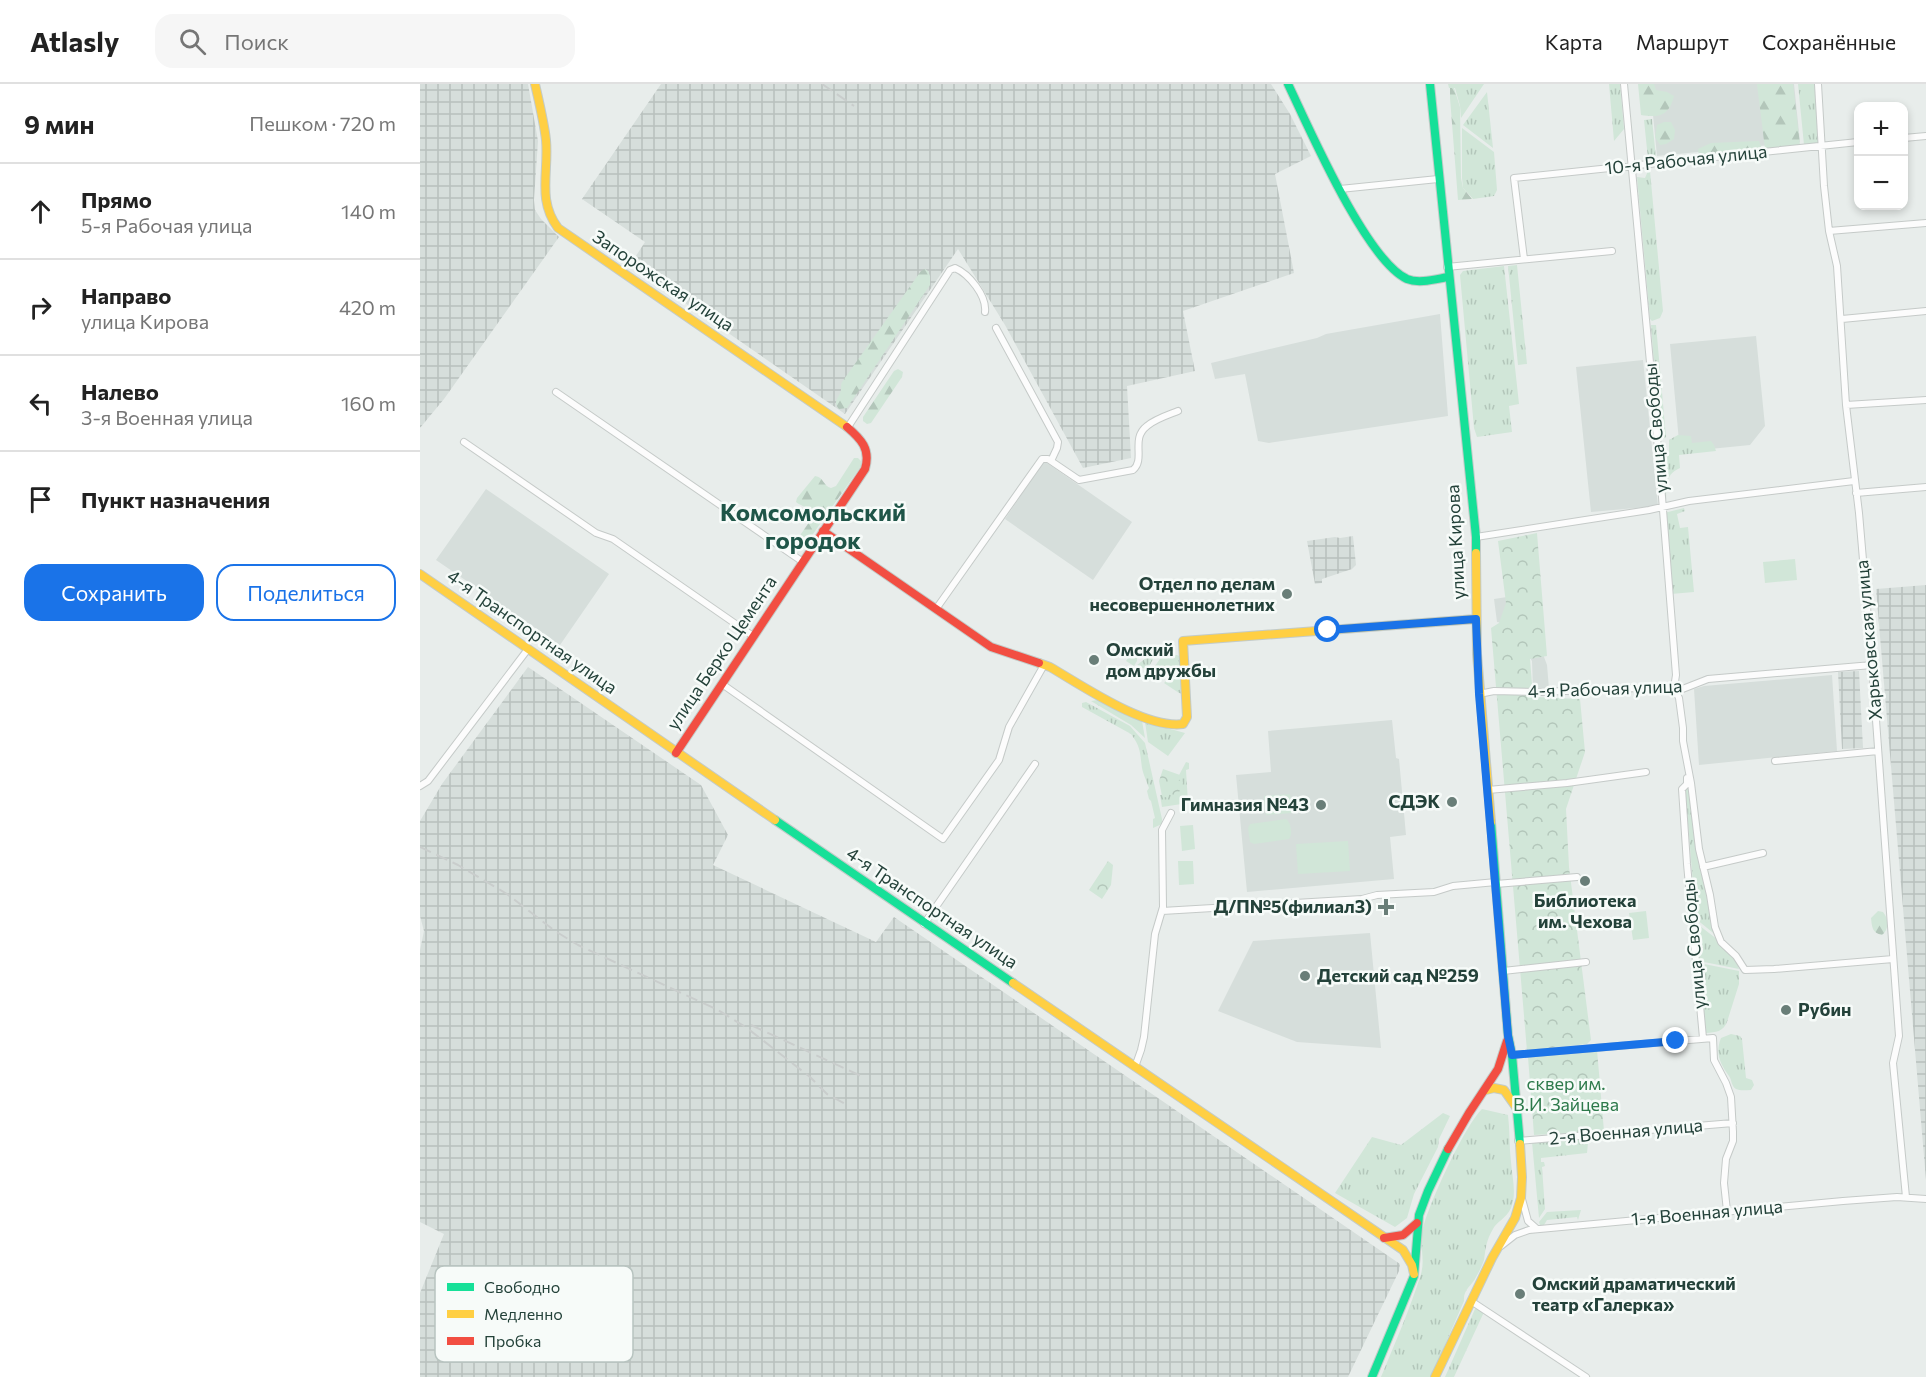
<!DOCTYPE html>
<html lang="ru">
<head>
<meta charset="utf-8">
<style>
	:root { --surface:#fff; --page:#f6f6f6; --text:#222; --muted:#767676; --line:#e0e0e0; --accent:#1a73e8 }
	body { margin:0; font-family:Commissioner,sans-serif; background:var(--page); color:var(--text) }
	.controls { position:absolute; right:18px; top:18px; display:grid; overflow:hidden; border-radius:12px; box-shadow:0 3px 9px #0003 }
	.controls button { width:54px; height:54px; display:grid; place-items:center; padding:0; border:0; border-bottom:2px solid var(--line); background:var(--surface); color:var(--text); font:30px sans-serif }
	.stop { position:absolute; width:18px; height:18px; margin:-14px; border:4px solid #1a73e8; border-radius:50%; background:#fff }
	.stop.end { background:#1a73e8; border-color:#fff; box-shadow:0 2px 6px #0008 }
	.list { margin:0; padding:0; list-style:none }
	h2 { display:flex; justify-content:space-between; align-items:center; height:78px; margin:0; padding:0 24px; font-size:26px }
	h2 small { font-size:20px; font-weight:400; color:var(--muted) }
	.list li { display:grid; grid-template-columns:39px 1fr auto; gap:18px; align-items:center; box-sizing:border-box; height:96px; padding:0 24px; border-top:2px solid var(--line) }
	.list b { display:block; font-size:22px; white-space:nowrap }
	.list p { margin:0; font-size:20px; white-space:nowrap; color:var(--muted) }
	.list em { font-size:20px; font-style:normal; color:var(--muted) }
	.actions { display:flex; gap:12px; padding:18px 24px }
	.actions a { flex:1; padding:14px 0; border:2px solid var(--accent); border-radius:18px; text-align:center; font-size:21px; color:var(--accent) }
	.actions .main { background:var(--accent); color:#fff }
	.icon { flex:none; width:33px; height:33px; fill:none; stroke:currentColor; stroke-width:2; stroke-linecap:round; stroke-linejoin:round }
	.map { position:relative; flex:none; width:1506px; height:1293px; overflow:hidden }
	header { display:flex; align-items:center; gap:36px; box-sizing:border-box; height:84px; padding:0 30px; background:var(--surface); border-bottom:2px solid var(--line) }
	header strong { font-size:28px }
	nav { display:flex; gap:33px; margin-inline-start:auto; font-size:21px }
	.search { width:420px; height:54px; background:var(--page); display:flex; align-items:center; gap:15px; box-sizing:border-box; padding:0 21px; border-radius:18px; color:var(--muted); font-size:22px }
	main { display:flex }
	aside { flex:1; background:var(--surface) }
	.map>svg:first-child { display:block }
</style>
</head>
<body>
<header>
<strong>Atlasly</strong>
<div class="search"><svg class="icon" aria-label="search" viewBox="0 0 24 24"><circle cx="10" cy="10" r="6"/><path d="M15 15l6 6"/></svg>Поиск</div>
<nav><a>Карта</a><a>Маршрут</a><a>Сохранённые</a></nav>
</header>
<main>
<aside>
<h2>9 мин<small>Пешком · 720 m</small></h2>
<ul class="list">
<li><svg class="icon" aria-label="ahead" viewBox="0 0 24 24"><path d="M12 20V5M6 11l6-6 6 6"/></svg><div><b>Прямо</b><p>5-я Рабочая улица</p></div><em>140 m</em></li>
<li><svg class="icon" aria-label="right" viewBox="0 0 24 24"><path d="M7 20v-9h11M14 6l5 5-5 5"/></svg><div><b>Направо</b><p>улица Кирова</p></div><em>420 m</em></li>
<li><svg class="icon" aria-label="left" viewBox="0 0 24 24"><path d="M17 20v-9H6M10 6l-5 5 5 5"/></svg><div><b>Налево</b><p>3-я Военная улица</p></div><em>160 m</em></li>
<li><svg class="icon" aria-label="arrive" viewBox="0 0 24 24"><path d="M6 21V4h12l-3 4 3 4H6"/></svg><div><b>Пункт назначения</b></div></li>
</ul>
<div class="actions"><a class="main">Сохранить</a><a>Поделиться</a></div>
</aside>
<div class="map">
<svg width="1506" height="1293" viewBox="0 0 1506 1293">
	<defs>
		<pattern id="industrial-grid" width="8" height="8" patternUnits="userSpaceOnUse" patternTransform="scale(1.5)"><rect width="8" height="8" fill="#d6dedb"/><path d="M0 4h8M4 0v8" fill="none" stroke="#b8c0bd"/></pattern>
		<pattern id="grass-tufts" width="24" height="20" patternUnits="userSpaceOnUse" patternTransform="scale(1.5)"><rect width="24" height="20" fill="#d1e6d8"/><path d="M3 7l-1-3M5 7V3M7 7l1-3M15 17l-1-3M17 17v-4M19 17l1-3" fill="none" stroke="#b3c6ba"/></pattern>
		<pattern id="forest-firs" width="22" height="20" patternUnits="userSpaceOnUse" patternTransform="scale(1.5)"><rect width="22" height="20" fill="#d1e6d8"/><path d="M5 1l3.5 6h-7zM16 11l3.5 6h-7z" fill="#b3c6ba"/></pattern>
		<pattern id="park-crowns" width="20" height="18" patternUnits="userSpaceOnUse" patternTransform="scale(1.5)"><rect width="20" height="18" fill="#d1e6d8"/><path d="M2 6a3 3 0 1 1 6 0M12 15a3 3 0 1 1 6 0" fill="none" stroke="#b3c6ba"/></pattern>
	</defs>
	<rect width="100%" height="100%" fill="#e8edeb"/>
	<path fill="#d6dedb" d="M1230,0H1374L1380,58L1237,72Z
		M1020,230L1028,332L849,359L838,357L825,290L795,295L791,279L897,254L906,250Z
		M1336,252L1345,342L1330,361L1260,368L1250,260Z
		M1223,276L1238,422L1171,428L1156,283Z
		M624,377L712,438L673,496L585,435Z
		M66,405L189,490L140,561L16,476Z
		M1087,513L1121,565L1127,581L1129,605H1113L1112,577L1088,540L1077,538L1074,515Z
		M1412,591L1417,667L1279,681L1274,605L1284,602Z
		M972,636L976,674L979,675L986,751L970,753L974,795L827,808L816,691L851,688L848,647Z
		M950,849L961,964L877,958L798,927L833,857Z"/>
	<path fill="url(#industrial-grid)" d="M0,0H108L118,57L114,116L115,126L121,135L139,153L24,315L0,344Z
		M241,0H851L870,30L891,72L855,90L874,189L763,227L775,287L707,302L711,374L663,384L585,241L538,165L425,330L210,181L225,158L162,115Z
		M933,452L936,481L932,485L902,495V499L895,500L887,457L915,453L920,454Z
		M1506,501V1096L1456,505Z
		M108,583L281,701L308,751L293,781L456,858L474,833L980,1180L979,1187L928,1293H0V1209L24,1150L0,1138V866L4,847L0,832V737L22,700Z
		M1439,587L1443,664L1422,665L1418,588Z"/>
	<path fill="url(#grass-tufts)" d="M1028,0H1064L1041,34L1040,22L1035,4H1029Z
		M1189,0H1200L1204,45L1194,57Z
		M1378,0H1395L1400,59L1384,61Z
		M1067,8L1073,64L1043,41Z
		M1232,35L1236,74L1228,75L1224,36Z
		M1042,44L1074,68L1077,106L1074,112L1053,115L1043,104L1042,94Z
		M1228,87H1230L1243,227L1240,234L1232,237L1230,235L1217,93L1225,94Z
		M1097,181L1107,280L1098,281L1088,182Z
		M1084,182L1099,320L1089,322L1092,348L1057,353L1054,344L1040,191L1043,187Z
		M1231,241H1236L1246,353L1240,357Z
		M1258,351L1271,352L1272,359L1291,357L1294,361L1296,367L1259,371L1260,384C1243,391 1247,406 1246,420L1241,375L1249,368V356Z
		M1264,424L1265,427L1257,430L1260,444L1268,443L1274,508L1251,510L1244,429Z
		M740,563L727,586L717,581L726,574L725,572L720,569L717,571V577L714,582L706,577L713,567Z
		M757,571L761,573L764,610L759,609L744,599L753,590L752,585L747,584L742,596L730,589L742,572Z
		M678,616L694,625L722,637L725,654L711,641L671,617Z
		M666,618L710,642L725,659L742,735V740L733,744V735L735,734L731,717L729,715L727,707L729,704C727,698 723,690 722,684C720,670 721,663 711,650L662,623V619Z
		M725,638L765,649L748,672L728,658Z
		M766,678L769,679V685L766,686L768,719L742,723L740,711L749,710Z
		M1269,700L1297,852L1276,835L1265,704Z
		M1276,839C1291,851 1314,865 1319,885L1279,877Z
		M1279,879L1319,887V900L1307,938C1303,948 1296,948 1286,949Z
		M1311,950L1320,952L1322,955L1326,994L1332,996L1334,1001L1331,1006C1326,1006 1320,1007 1316,1005C1311,1002 1312,996 1309,992C1300,980 1295,969 1301,954Z
		M1062,1025L1088,1031C1090,1047 1089,1062 1091,1078C1092,1093 1097,1109 1091,1124C1086,1135 1077,1137 1073,1145C1066,1157 1066,1163 1064,1176C1062,1182 1059,1188 1056,1193C1052,1202 1043,1205 1044,1217L1011,1293H961C975,1259 990,1225 1001,1190C1005,1176 1000,1163 1002,1149C1006,1125 1045,1041 1062,1025Z
		M1023,1029L1030,1032L1019,1055L1018,1063L994,1110L987,1134L975,1143L915,1109L952,1053L981,1061Z
		M1165,1054L1168,1059L1167,1069L1121,1074V1078H1124L1125,1082L1122,1083L1125,1125L1119,1134L1112,1058Z
		M1161,1126L1158,1136L1157,1133L1127,1136L1124,1141H1120L1119,1138L1127,1128Z
		M1060,1224L1064,1228L1034,1293H1025L1055,1225Z"/>
	<path fill="url(#forest-firs)" d="M1218,0H1234L1236,6L1247,8L1254,12C1249,32 1239,34 1221,31Z
		M1337,0H1373L1380,61L1345,65Z
		M1034,4L1040,23L1041,94L1043,104L1052,115L1038,116L1030,14V4Z
		M1244,38H1251L1255,46L1254,55L1246,60L1240,61L1235,53L1237,41Z
		M1339,57L1342,65L1279,72L1278,65L1291,59Z
		M505,185L508,187L510,192V201L427,324L419,325C412,317 419,315 421,306C421,303 421,300 422,298L501,187Z
		M478,285L483,288L482,293L451,339L447,340L443,337V333L474,287Z
		M434,374H438L441,377V382L381,467L377,469H374L372,463L392,434C392,423 382,423 376,418L377,414L395,392C404,393 403,402 411,404L416,402Z
		M1458,827L1463,828C1469,835 1469,846 1462,851C1452,849 1452,843 1451,834Z"/>
	<path fill="url(#park-crowns)" d="M1117,449L1127,572L1110,575L1113,613L1160,615L1165,668L1146,725L1149,783L1171,956L1167,960L1107,967L1071,544L1079,539L1086,519L1078,457Z
		M743,685L760,691L758,696L763,698L758,711L749,710L748,714L742,712L739,697Z
		M688,777L693,781L691,801L682,815L669,806Z
		M1177,966L1184,1047L1114,1051L1108,973Z"/>
	<path fill="#d1e6d8" d="M1375,475L1377,496L1345,499L1343,478Z
		M870,710L872,729L846,731L844,712Z
		M866,735C871,738 873,750 869,755L834,760L830,758L828,744L830,740Z
		M773,741L775,765L762,767L760,742Z
		M928,757L930,787L878,790L876,760Z
		M758,777H773L774,800L759,801Z
		M1226,827L1229,854L1213,856L1209,829Z"/>
	<g fill="none" stroke-linecap="round" stroke-linejoin="round">
		<defs>
			<path id="street" d="M1204,0L1239,375L1256,591L1254,604L1259,614L1263,644V657L1271,699L1279,765L1290,811L1295,843L1301,858L1316,872L1325,886L1354,885L1473,875
				M1398,0L1404,102L1409,147L1417,182L1426,321L1439,429L1452,581L1479,952L1473,979L1486,1113
				M1484,54L1506,52
				M920,105L1018,95
				M1409,147L1506,139
				M1104,175L1094,94L1438,58
				M1027,183L1192,167
				M1422,235L1506,227
				M576,244L638,358L637,364L631,377
				M136,308L383,478
				M1426,321L1506,316
				M428,343L530,186L535,184C549,190 567,212 565,228
				M44,358L176,449L193,455L333,552
				M1436,409L1506,403
				M1056,453L1229,426L1269,417L1434,397
				M516,525L622,375H628L659,396L713,386C726,375 710,355 727,342C735,335 748,331 758,327
				M302,600L523,755L579,676L589,643L624,581
				M1059,610L1074,607L1121,608L1245,603L1260,606L1288,595L1452,581
				M1355,677L1458,667
				M1267,694V700L1262,705L1267,780L1283,954
				M0,702L8,697L108,565
				M1068,706L1147,699L1226,688
				M1283,783L1343,769
				M1076,800L1157,793
				M742,827L942,815L957,811L1014,808L1033,802L1076,798
				M504,840L615,680
				M1083,887L1166,878
				M1092,971L1293,954L1294,976L1306,999L1311,1013L1313,1048V1057L1306,1075L1304,1099L1307,1127
				M715,983L721,966L724,953L735,850L743,823L742,746L751,729
				M1098,1057L1313,1039
				M1102,1115L1108,1137L1117,1145
				M1081,1162L1095,1151L1109,1146L1423,1117L1477,1113L1506,1115
				M1051,1217L1166,1293"/>
			<path id="fast" d="M868,0C889,44 946,176 987,195C999,200 1016,195 1028,193
				M1010,0L1056,453V469
				M355,736L593,899
				M1071,738L1088,951L1092,971L1100,1060
				M952,1293L994,1192L999,1131L1008,1107L1028,1065"/>
			<path id="slow" d="M115,0C119,18 124,38 126,56C129,89 117,116 138,144L427,343
				M1056,469L1057,570L1071,738
				M0,490L355,736
				M619,579L630,583C663,602 725,645 763,640L767,633L763,557L1056,535
				M593,899L983,1166L992,1181L994,1190
				M1066,1006L1074,1004L1084,1006L1096,1023
				M1015,1293L1072,1174L1095,1134L1101,1114L1102,1093L1100,1060"/>
			<path id="jam" d="M403,447L571,563L619,579
				M256,669L445,385C451,365 441,355 427,343
				M1028,1065L1049,1029L1078,985L1087,957
				M964,1154L983,1151L997,1139"/>
		</defs>
		<use href="#street" stroke="#c5cac8" stroke-width="8"/>
		<use href="#fast" stroke="#c3cbc8" stroke-width="10"/>
		<use href="#slow" stroke="#c3cbc8" stroke-width="10"/>
		<use href="#jam" stroke="#c3cbc8" stroke-width="10"/>
		<use href="#street" stroke="#fcfcfc" stroke-width="6"/>
		<use href="#fast" stroke="#16e098" stroke-width="8"/>
		<use href="#slow" stroke="#ffcf43" stroke-width="8"/>
		<use href="#jam" stroke="#f24e42" stroke-width="8"/>
		<path stroke="#c9cdcc" stroke-width="2" stroke-dasharray="12 6" stroke-linecap="butt" d="M402,0L434,22
			M0,763L38,781L87,810L135,847L158,861L298,926L327,944L390,993L407,1010L429,1022
			M331,941L441,992"/>
	</g>
	<g fill="none" stroke-linecap="round" stroke-linejoin="round">
		<path stroke="#1a73e8" stroke-width="8" d="M908,546L1056,535L1059,610L1088,952L1092,971L1256,957"/>
	</g>
	<g fill="#697e78" stroke="#f7fbf9" stroke-width="2">
		<circle cx="867" cy="510" r="6"/>
		<circle cx="674" cy="576" r="6"/>
		<circle cx="1032" cy="718" r="6"/>
		<circle cx="901" cy="721" r="6"/>
		<circle cx="1165" cy="797" r="6"/>
		<path d="M963 814h6v6h6v6h-6v6h-6v-6h-6v-6h6z"/>
		<circle cx="885" cy="892" r="6"/>
		<circle cx="1366" cy="926" r="6"/>
		<circle cx="1100" cy="1210" r="6"/>
	</g>
	<g text-anchor="middle" stroke-width="5" stroke-linejoin="round" paint-order="stroke">
		<g font-size="18" fill="#24423a" stroke="#f7fbf9">
			<text transform="translate(1266 76) rotate(-6)" y="6">10-я Рабочая улица</text>
			<text transform="translate(243 197) rotate(34)" y="6">Запорожская улица</text>
			<text transform="translate(1236 344) rotate(-95)" y="6">улица Свободы</text>
			<text transform="translate(1036 458) rotate(-93)" y="6">улица Кирова</text>
			<text transform="translate(112 548) rotate(35)" y="6">4-я Транспортная улица</text>
			<text transform="translate(1449 556) rotate(-95)" y="6">Харьковская улица</text>
			<text transform="translate(302 569) rotate(-56)" y="6">улица Берко Цемента</text>
			<text transform="translate(1185 605) rotate(-2)" y="6">4-я Рабочая улица</text>
			<text transform="translate(512 824) rotate(34)" y="6">4-я Транспортная улица</text>
			<text transform="translate(1274 860) rotate(-95)" y="6">улица Свободы</text>
			<text transform="translate(1206 1048) rotate(-5)" y="6">2-я Военная улица</text>
			<text transform="translate(1287 1129) rotate(-5)" y="6">1-я Военная улица</text>
		</g>
		<g font-size="18" font-weight="bold" fill="#24423a" stroke="#f7fbf9" text-anchor="end">
			<text x="855" y="506">Отдел по делам<tspan x="855" dy="21">несовершеннолетних</tspan></text>
			<text x="686" y="572" text-anchor="start">Омский<tspan x="686" dy="21">дом дружбы</tspan></text>
			<text x="1020" y="724">СДЭК</text>
			<text x="889" y="727">Гимназия №43</text>
			<text x="1165" y="823" text-anchor="middle">Библиотека<tspan x="1165" dy="21">им. Чехова</tspan></text>
			<text x="952" y="829">Д/П№5(филиал3)</text>
			<text x="897" y="898" text-anchor="start">Детский сад №259</text>
			<text x="1378" y="932" text-anchor="start">Рубин</text>
			<text x="1112" y="1206" text-anchor="start">Омский драматический<tspan x="1112" dy="21">театр «Галерка»</tspan></text>
		</g>
		<g font-size="18" fill="#2d7a4b" stroke="#f7fbf9">
			<text x="1146" y="1006">сквер им.<tspan x="1146" dy="21">В.И. Зайцева</tspan></text>
		</g>
		<g font-size="24" font-weight="bold" fill="#1f5548" stroke="#f7fbf9">
			<text x="393" y="437">Комсомольский<tspan x="393" dy="28">городок</tspan></text>
		</g>
	</g>
	<rect x="15" y="1182" width="198" height="96" rx="9" fill="#f7fbf9" stroke="#b8c4c0" stroke-width="1.5"/>
	<rect x="27" y="1199" width="27" height="8" fill="#16e098"/>
	<rect x="27" y="1226" width="27" height="8" fill="#ffcf43"/>
	<rect x="27" y="1253" width="27" height="8" fill="#f24e42"/>
	<g font-size="16" fill="#24423a">
		<text x="64" y="1209">Свободно</text>
		<text x="64" y="1236">Медленно</text>
		<text x="64" y="1263">Пробка</text>
	</g>
</svg>
<div class="controls">
<button>+</button>
<button>−</button>
</div>
<div class="stop" style="left:908px;top:546px"></div>
<div class="stop end" style="left:1256px;top:957px"></div>
</div>
</main>
</body>
</html>
